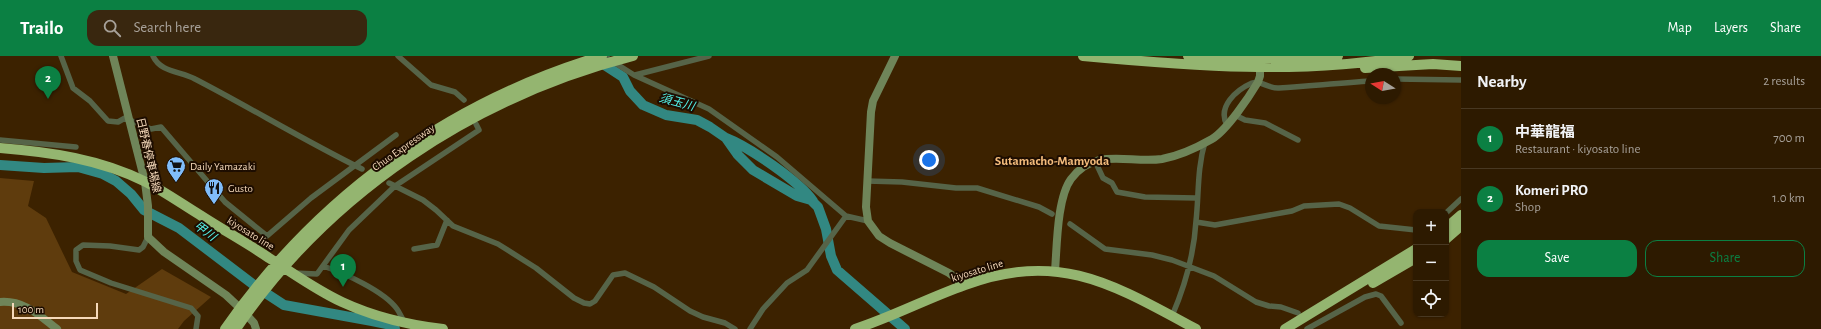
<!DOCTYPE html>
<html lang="en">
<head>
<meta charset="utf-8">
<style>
	:root { --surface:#2d1a00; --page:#39270f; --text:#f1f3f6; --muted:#a7a199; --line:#483822; --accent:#0b8043 }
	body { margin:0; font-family:"Alegreya Sans","Noto Sans JP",sans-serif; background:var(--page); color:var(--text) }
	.controls { position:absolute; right:12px; bottom:12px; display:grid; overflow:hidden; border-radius:8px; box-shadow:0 1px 3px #0004 }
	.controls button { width:36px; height:36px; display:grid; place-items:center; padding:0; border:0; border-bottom:1px solid var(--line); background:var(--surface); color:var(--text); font:20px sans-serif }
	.compass { position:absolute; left:1365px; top:12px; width:36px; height:36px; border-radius:50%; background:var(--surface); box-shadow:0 1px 3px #0004; rotate:281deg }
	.scale { position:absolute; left:12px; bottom:10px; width:86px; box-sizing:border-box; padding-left:4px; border:2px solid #f5d9ba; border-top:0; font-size:11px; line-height:14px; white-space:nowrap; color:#f5d9ba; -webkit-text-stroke:3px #1d0d00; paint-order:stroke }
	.you { position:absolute; left:929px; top:104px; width:14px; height:14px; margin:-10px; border:3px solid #fff; border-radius:50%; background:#1a73e8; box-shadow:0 0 0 6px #1a73e833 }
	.badge { display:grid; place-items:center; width:26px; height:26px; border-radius:50%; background:var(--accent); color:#fff; font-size:13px; font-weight:700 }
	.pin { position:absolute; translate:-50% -33px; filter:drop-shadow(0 1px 2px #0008) }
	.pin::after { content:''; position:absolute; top:21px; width:14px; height:12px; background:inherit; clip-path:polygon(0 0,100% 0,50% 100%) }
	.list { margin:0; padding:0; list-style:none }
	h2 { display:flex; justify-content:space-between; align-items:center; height:52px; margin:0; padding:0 16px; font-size:17px }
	h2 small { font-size:13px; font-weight:400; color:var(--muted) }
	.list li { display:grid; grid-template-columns:26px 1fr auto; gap:12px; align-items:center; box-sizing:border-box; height:60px; padding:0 16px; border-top:1px solid var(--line) }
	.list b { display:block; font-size:15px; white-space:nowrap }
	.list p { margin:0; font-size:13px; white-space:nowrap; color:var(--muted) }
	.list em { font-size:13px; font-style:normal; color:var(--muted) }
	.actions { display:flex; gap:8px; padding:12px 16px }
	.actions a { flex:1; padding:9px 0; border:1px solid var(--accent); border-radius:12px; text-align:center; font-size:14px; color:var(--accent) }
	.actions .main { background:var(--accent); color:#fff }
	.icon { flex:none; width:22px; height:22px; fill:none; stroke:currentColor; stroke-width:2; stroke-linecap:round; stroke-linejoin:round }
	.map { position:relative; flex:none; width:1461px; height:273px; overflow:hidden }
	header { display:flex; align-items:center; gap:24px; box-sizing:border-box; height:56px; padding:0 20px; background:var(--accent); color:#fff }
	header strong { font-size:19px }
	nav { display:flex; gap:22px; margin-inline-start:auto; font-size:14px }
	.search { width:280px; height:36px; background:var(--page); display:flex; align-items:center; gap:10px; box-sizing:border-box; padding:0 14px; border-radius:12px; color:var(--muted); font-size:15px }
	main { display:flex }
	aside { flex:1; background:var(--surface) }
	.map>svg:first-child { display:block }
</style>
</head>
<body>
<header>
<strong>Trailo</strong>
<div class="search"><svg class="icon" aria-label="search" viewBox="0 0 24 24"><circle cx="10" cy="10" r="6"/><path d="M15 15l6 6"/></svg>Search here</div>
<nav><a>Map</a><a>Layers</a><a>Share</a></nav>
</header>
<main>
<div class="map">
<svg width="1461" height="273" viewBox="0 0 1461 273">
	<rect width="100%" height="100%" fill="#3c2200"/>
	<path fill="#5f3c0d" d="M0,122L34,125L28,150L46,162L72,216L126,238L162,213L211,241L184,265L178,273H0Z"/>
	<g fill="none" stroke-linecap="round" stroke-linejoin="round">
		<path stroke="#328882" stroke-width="10" d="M600,6L623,21L630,35L643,49L666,59L697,64L710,71L726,82L738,99L753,114L797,140L811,144L818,151L826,173L831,200L837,214L905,273
			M726,82C749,91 799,125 813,145
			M0,109L44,112L78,111L103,118L116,125L131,138L144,154L179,172L258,232L284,249L372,265L391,269L395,273"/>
		<path stroke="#566448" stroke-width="5.5" d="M61,0L73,32L90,45L108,65L118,66L125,62L151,73L161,71L225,146L267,180L311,142L396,79
			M153,0C161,17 181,15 195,23C251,52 305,85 362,113
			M398,0L431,29L455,36L464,44
			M604,0L634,19L709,53L777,101L846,160L868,165
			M635,19L709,0
			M1395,23L1461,24
			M1235,59L1245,64L1265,67L1298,84
			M1227,69C1217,51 1236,34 1252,27C1261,24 1269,33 1279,32C1309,30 1340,27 1371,25
			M0,84L76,91
			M1095,105L1103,122L1112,127L1117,136L1145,141L1196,142
			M867,125L902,126L956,132H977L1039,151L1052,158
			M389,127L423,144L436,154L453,170L498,188L536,212L574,242L584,247L590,248L595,245L613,219L625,217L654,231L690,255L703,261L725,267L735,273
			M1446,157L1461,143
			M1196,166L1215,169L1292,155L1304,150L1339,148L1350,152L1379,170L1416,174
			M1070,168L1105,193L1152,199L1172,204L1214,220L1256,246L1269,250L1281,251L1298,257
			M148,181L143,191L139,194L110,190L83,189L76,194V205L80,214L111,227L191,252L198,260L196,273
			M414,193L437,189L447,164
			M323,210C344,217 384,235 397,253C400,257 402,263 405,267
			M294,217L317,218L349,174L395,130L479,74L476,68
			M1172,260C1185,230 1194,198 1196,165C1199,138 1197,113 1205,86
			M750,273L763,253L787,227L807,214L846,160
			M1307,273L1365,241L1376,238L1381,240L1401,267"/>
		<path stroke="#6f8559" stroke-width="8" d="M113,0L145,126L148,150V181L164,196L226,239L242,254L254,267L256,273
			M895,0L873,45L871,56L866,151L868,165L879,180L890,187L949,217L965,229
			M1055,215C1057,190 1057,142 1071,123C1095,90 1130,108 1162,103C1178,100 1198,91 1212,83C1227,74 1249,41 1258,26L1260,20V5
			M0,246C24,244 40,260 57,273"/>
		<path stroke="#94b570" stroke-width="10" d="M1083,0C1191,10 1301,19 1409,0
			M1188,0L1264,3L1338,0
			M1365,12L1433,8L1461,10
			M0,92C50,96 100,103 146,126C165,136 182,148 200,159C223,174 247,187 269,202C293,217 316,234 342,246C374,261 409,269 443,273
			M1446,172L1461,159
			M1446,183L1461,170
			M1373,227L1416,202
			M225,273C317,141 448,46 602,0
			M236,273C329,136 474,41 633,0
			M855,273C892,261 928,242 965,229C1060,194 1114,229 1196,273
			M1285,273L1416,193"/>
	</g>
	<defs>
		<symbol id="supermarket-pin" viewBox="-11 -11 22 30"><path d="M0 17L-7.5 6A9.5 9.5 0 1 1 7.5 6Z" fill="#80bdfa" stroke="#1d0d00"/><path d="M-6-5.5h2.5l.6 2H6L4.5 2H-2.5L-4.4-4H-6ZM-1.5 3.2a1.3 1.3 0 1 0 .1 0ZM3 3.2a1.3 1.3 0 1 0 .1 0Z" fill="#111"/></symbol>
		<symbol id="restaurant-pin" viewBox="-11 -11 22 30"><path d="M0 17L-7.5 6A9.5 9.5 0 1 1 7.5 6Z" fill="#80bdfa" stroke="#1d0d00"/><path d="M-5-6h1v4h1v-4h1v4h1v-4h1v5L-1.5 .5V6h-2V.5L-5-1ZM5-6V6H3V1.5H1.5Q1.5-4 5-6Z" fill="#111"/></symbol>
	</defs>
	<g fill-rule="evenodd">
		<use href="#supermarket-pin" x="165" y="99" width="22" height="30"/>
		<use href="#restaurant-pin" x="203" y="121" width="22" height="30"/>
	</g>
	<g text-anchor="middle" stroke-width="4" stroke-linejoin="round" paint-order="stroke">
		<g font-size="11" fill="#f5d9ba" stroke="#1d0d00">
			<text transform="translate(403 91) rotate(-35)" y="4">Chuo Expressway</text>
			<text transform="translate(149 99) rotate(77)" y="4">日野春停車場線</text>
			<text transform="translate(251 177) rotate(32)" y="4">kiyosato line</text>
			<text transform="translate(977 214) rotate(-17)" y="4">kiyosato line</text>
		</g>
		<g font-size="11" fill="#f5d9ba" stroke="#1d0d00" text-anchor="start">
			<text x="190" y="114">Daily Yamazaki</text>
			<text x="228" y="136">Gusto</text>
		</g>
		<g font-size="12" font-style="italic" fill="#53f3ea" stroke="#1d0d00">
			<text transform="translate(677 46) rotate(15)" y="4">須玉川</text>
			<text transform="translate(205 175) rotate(36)" y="4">甲川</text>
		</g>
		<g font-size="13" font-weight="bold" fill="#f4bc7c" stroke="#1d0d00">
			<text x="1052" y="109">Sutamacho-Mamyoda</text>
		</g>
	</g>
</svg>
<div class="controls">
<button>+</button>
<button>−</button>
<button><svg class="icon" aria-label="locate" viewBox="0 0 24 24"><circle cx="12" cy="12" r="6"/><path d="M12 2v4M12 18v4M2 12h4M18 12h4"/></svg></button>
</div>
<svg class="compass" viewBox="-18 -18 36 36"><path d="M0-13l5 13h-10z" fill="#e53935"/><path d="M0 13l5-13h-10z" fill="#a7a199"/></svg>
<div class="scale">100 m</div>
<div class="you"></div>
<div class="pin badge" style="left:343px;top:231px">1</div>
<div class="pin badge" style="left:48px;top:43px">2</div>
</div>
<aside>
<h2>Nearby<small>2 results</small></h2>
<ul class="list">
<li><span class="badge">1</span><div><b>中華龍福</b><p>Restaurant · kiyosato line</p></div><em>700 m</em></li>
<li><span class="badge">2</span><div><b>Komeri PRO</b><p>Shop</p></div><em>1.0 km</em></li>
</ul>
<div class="actions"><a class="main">Save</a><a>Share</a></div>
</aside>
</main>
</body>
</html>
